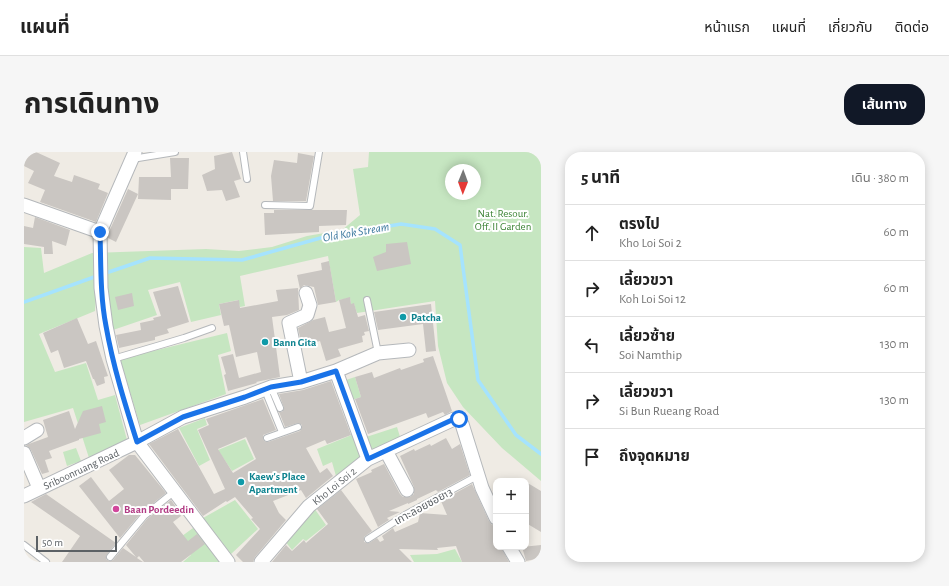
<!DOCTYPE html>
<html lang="th">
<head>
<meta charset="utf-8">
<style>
	:root { --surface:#fff; --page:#f6f6f6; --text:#222; --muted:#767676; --line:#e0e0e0; --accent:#111827 }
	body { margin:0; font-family:"Alegreya Sans","Noto Sans Thai",sans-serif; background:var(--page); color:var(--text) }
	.controls { position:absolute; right:12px; bottom:12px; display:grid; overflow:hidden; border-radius:8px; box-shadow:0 2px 10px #0003 }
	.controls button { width:36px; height:36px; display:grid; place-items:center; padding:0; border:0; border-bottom:1px solid var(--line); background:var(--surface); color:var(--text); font:20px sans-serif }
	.compass { position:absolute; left:421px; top:12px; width:36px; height:36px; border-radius:50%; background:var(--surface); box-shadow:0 2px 10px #0003; rotate:181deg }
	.scale { position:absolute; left:12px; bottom:10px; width:81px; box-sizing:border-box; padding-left:4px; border:2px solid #5c6165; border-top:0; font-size:11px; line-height:14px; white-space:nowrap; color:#5c6165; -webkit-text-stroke:3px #fff; paint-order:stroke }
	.stop { position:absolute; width:12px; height:12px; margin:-9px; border:3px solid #1a73e8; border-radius:50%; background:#fff }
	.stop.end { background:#1a73e8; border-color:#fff; box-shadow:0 1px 4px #0008 }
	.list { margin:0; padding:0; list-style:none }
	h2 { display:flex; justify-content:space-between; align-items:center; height:52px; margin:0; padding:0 16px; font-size:17px }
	h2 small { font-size:13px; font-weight:400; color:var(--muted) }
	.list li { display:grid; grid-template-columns:26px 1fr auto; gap:12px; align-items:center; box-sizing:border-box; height:56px; padding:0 16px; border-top:1px solid var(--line) }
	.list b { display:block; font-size:15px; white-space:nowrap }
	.list p { margin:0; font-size:13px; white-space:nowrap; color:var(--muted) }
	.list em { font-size:13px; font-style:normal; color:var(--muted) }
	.icon { flex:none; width:22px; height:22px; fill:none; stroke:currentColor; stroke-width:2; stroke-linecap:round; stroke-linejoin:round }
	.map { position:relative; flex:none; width:517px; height:410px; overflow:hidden; border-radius:16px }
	header { display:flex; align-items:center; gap:24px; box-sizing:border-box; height:56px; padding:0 20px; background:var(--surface); border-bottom:1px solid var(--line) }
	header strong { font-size:19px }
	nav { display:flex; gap:22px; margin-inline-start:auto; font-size:14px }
	.intro { display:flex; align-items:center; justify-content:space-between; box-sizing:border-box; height:96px; padding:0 24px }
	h1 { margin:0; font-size:28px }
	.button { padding:10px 18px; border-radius:16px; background:var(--accent); color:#fff; font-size:14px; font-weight:700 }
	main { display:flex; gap:24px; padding:0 24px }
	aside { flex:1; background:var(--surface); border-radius:16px; box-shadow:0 2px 10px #0003 }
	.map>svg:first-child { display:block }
</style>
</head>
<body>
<header>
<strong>แผนที่</strong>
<nav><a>หน้าแรก</a><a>แผนที่</a><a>เกี่ยวกับ</a><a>ติดต่อ</a></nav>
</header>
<div class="intro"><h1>การเดินทาง</h1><a class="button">เส้นทาง</a></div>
<main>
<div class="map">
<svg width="517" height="410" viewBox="0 0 517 410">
	<rect width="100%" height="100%" fill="#efebe4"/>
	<path fill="#c6e6c1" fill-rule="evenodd" d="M345,0H517V329L478,296L439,255L423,231L414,194L411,149L333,161L330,152H327L326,146L315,148L312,150L304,104L216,124L221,154L216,155L214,148L195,152L197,163L167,170L156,130L124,138L133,163L89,178L73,132L71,159L15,182L31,220L62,211L74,248L91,243L103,288L98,293L65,306L49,256L0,270V95L17,96L20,121L68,101L182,97L215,99L248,95L283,84L318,78L336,63L329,17L344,15ZM427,18H451V42H427Z
		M203,181L207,199L194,203L202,242L116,273L96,207Z
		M331,225L337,245L325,249L319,229Z
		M181,266L183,273L173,277L186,308L175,314L155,276Z
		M373,275L377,288L345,304L339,286Z
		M330,282L339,307L312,324L308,310L299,314L293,297Z
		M221,287L230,307L208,319L194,298Z
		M52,296L57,309L43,314L39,300Z
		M211,348L234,377L207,402L179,366Z
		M290,356L302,373L282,389L279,387L268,398L261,389Z
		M169,376L197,410H159L167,403L154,387Z
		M431,397L438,410H390L386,403L413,402Z"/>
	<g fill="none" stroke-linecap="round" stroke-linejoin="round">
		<path stroke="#a5e3fe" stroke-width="3.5" d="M79,122L126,106L218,108L300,85L377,72L411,77L436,93L454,228L492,283L517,302
			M0,150L73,124"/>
	</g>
	<path fill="#cac6c2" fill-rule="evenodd" d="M0,0H12L36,11L30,24L48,30L50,23L76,32L74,37L84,41L72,70L16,50L21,38L4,31L10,19L0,14Z
		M208,0L217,27L210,29L216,45L202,49L198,38L183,39L178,23L191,17L190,4Z
		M274,1L290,4L282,49H249L247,24L250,8L273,11Z
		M146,6H165L164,37H147V48L114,47L115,25H147Z
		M104,37L114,42L92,90L84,86V82Z
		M250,58H323L322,73L295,74V80L241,83L240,61H250Z
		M11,65L46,78L42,94L28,89L29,102H20V95L0,92V74L9,76Z
		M383,90L387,112L353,119L349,105L362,100V92Z
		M305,109L312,150L294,153L290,135L280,133L276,137L273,123L298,118L297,111Z
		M154,134L165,170L143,177L145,181L131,185V188L95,196L92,183L117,178L116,171L130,168L129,166L137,164L129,140Z
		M274,136L275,158L263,163L248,165L256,225L232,230L233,231L204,239L200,223L202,222L197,205L209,202L215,226L237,220L233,200L212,205L205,173L200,174L195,152L215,148L216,156L254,149L252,138Z
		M108,141L110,154L94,158L91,145Z
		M326,145L327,152L330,151L334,165L341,163L345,179L340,180L341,183L338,184L339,190L314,197L317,204L302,209L296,189L278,194L274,176L289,168L301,165L305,180L322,176L315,148Z
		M407,152L412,199L402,200L399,172L354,178L350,160Z
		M53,166L64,192L72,189L84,224L80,225L81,231L73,234L70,227H69L62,209L40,216L34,198L27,201L19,181Z
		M409,204L428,259L421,263L419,260L404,266L402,261L344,282L331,247L337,245L331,225L348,220L350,226L376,216L377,218L400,210L399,207Z
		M307,229L327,283L303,292L301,288L282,296L296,321L303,316L309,324L282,346L277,338L249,349L255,361L262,368L231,405L229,410H219L212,403L236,377L227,367L229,366L211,345L203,350L202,349L179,364L125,292L154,277L190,342L201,337L174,278L185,273L182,267L239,247L252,278L239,283L240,289L244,290L276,279L278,276V273L274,271L261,275L255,260H258L260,256L255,242L279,238ZM222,285L232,307L209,321L194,297Z
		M78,254L82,270L75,272L77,281L55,287V288L25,299L28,306L21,308L25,320L18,322L7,298L2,293L24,285L19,268L45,259L51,277L59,259Z
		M422,286L428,297L436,292L446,323L414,340L412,338L393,347V348L384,352V351L365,359L376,360L363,366L365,368L354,375L332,327L348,320L347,318L360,312L376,342L379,345H386L390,342V335L376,304L390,297L391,299L406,292L407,294Z
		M105,303H111L142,341L117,361L96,386L55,334L67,325L85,349L100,337L85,318Z
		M502,330L517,339V380L502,371Z
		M448,332L465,369L468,373L472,374V395H477L485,410H438L432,394L413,396L414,398L375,397L388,410H248L262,393L268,399L280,388L282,391L304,372L293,357L317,338L348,379L340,385V390L345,391L353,386L356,390L360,388L358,384L369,376L371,380L394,370L396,361L423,363L417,349Z
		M22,342L92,391L82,404V407L85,409L89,408L99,396L112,405L102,393L123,367L147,348L157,362H156L157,364L149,370L164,389L173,382L181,392L157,410H120L115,404L113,406L119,410H38L56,384L7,350Z
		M517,393V406L502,409L498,395Z"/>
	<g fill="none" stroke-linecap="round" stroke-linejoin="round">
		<defs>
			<path id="lane" d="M219,0L223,27
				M108,7L151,0
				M241,53L286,54L295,0
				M343,148L354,201
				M89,207L160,186L188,176
				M247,235L256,256
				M241,238L258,280
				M243,286L274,275
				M344,387L381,363L455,323
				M0,393L22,410
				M86,405L120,364L151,339"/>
			<path id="street" d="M111,0L76,80L77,136L82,174L89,207L113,290L204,410
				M0,53L76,80
				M312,219L344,307
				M277,230L265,171L283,163L286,153L282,141
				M0,286L13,278
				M362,299L383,338
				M0,301L15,336
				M0,344L113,290L159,265L221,245L247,235L277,230L312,219L354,201L385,198
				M485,395L494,410
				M237,410L285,354L344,307L430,267H435L438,272L458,336L472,366"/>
		</defs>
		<use href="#lane" stroke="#b5b8bb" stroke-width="8"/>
		<use href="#street" stroke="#b5b8bb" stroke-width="15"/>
		<use href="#lane" stroke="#fff" stroke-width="6"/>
		<use href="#street" stroke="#fff" stroke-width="13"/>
	</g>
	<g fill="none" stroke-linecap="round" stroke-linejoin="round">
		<path stroke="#1a73e8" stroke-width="5" d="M76,80C77,111 76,143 82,174C89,214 101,252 113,290L159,265L221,245L247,235L277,230L312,219L344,307L430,267H435"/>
	</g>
	<g fill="#0f9aa8" stroke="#fff" stroke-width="1.5">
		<circle cx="379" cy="165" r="4"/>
		<circle cx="241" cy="190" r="4"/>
		<circle cx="217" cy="330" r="4"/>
	</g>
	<circle fill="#d1479c" stroke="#fff" stroke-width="1.5" cx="92" cy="357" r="4"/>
	<g text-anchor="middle" stroke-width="4" stroke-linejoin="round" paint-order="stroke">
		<g font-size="11" fill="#3c8335" stroke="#fff">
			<text x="479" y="65">Nat. Resour.<tspan x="479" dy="13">Off. II Garden</tspan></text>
		</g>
		<g font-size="11" font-weight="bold" fill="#0d838f" stroke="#fff" text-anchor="start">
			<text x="387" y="169">Patcha</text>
			<text x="249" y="194">Bann Gita</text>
			<text x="225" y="328">Kaew's Place<tspan x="225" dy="13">Apartment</tspan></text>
		</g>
		<g font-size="11" fill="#5c6165" stroke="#fff">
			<text transform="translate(57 317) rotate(-25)" y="4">Sriboonruang Road</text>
			<text transform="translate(310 334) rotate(-39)" y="4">Kho Loi Soi 2</text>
			<text transform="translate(399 354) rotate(-29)" y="4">เกาะลอยซอย13</text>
		</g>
		<g font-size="11" font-weight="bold" fill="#b23c85" stroke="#fff" text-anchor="start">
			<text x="100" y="361">Baan Pordeedin</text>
		</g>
		<g font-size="12" font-style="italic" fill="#3c799f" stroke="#fff">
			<text transform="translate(332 80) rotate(-10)" y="4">Old Kok Stream</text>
		</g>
	</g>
</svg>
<div class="controls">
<button>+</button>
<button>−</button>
</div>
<svg class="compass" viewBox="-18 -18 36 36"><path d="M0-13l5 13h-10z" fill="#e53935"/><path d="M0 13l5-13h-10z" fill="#767676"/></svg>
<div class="scale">50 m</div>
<div class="stop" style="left:435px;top:267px"></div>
<div class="stop end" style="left:76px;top:80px"></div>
</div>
<aside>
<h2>5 นาที<small>เดิน · 380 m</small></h2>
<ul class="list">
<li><svg class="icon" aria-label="ahead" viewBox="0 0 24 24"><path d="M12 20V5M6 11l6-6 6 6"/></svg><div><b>ตรงไป</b><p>Kho Loi Soi 2</p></div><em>60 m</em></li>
<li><svg class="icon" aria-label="right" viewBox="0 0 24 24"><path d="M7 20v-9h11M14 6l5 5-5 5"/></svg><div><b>เลี้ยวขวา</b><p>Koh Loi Soi 12</p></div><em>60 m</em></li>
<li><svg class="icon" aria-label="left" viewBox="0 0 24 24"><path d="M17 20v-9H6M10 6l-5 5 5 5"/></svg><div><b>เลี้ยวซ้าย</b><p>Soi Namthip</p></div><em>130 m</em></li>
<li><svg class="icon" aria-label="right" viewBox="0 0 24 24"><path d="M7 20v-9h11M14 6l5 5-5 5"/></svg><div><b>เลี้ยวขวา</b><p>Si Bun Rueang Road</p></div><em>130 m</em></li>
<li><svg class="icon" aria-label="arrive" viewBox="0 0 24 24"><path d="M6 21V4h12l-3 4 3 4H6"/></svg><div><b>ถึงจุดหมาย</b></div></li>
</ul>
</aside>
</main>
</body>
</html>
